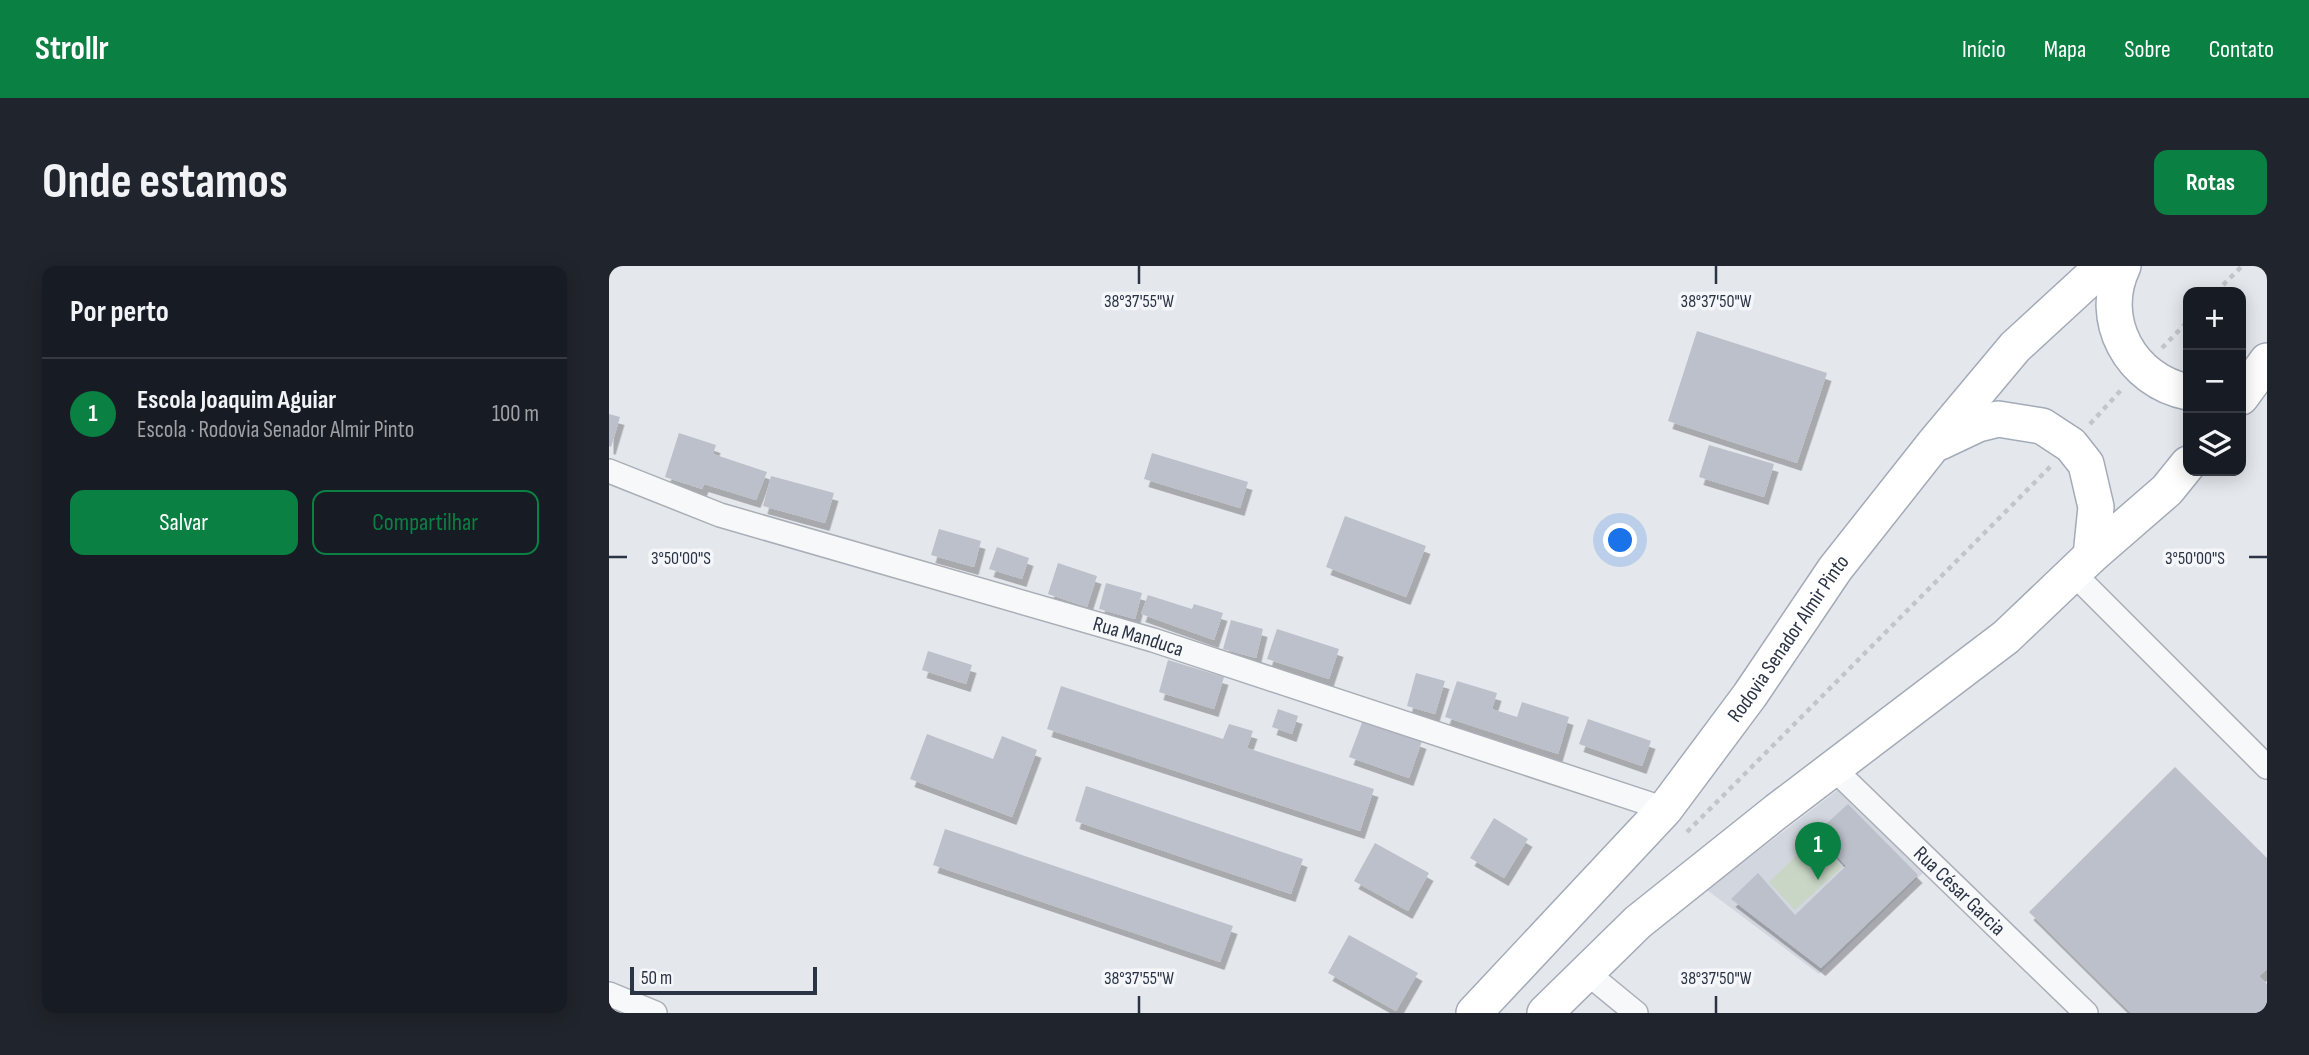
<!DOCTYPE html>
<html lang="pt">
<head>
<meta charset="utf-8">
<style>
	:root { --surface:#171b24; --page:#20242c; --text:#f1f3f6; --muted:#9ea1a6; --line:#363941; --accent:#0b8043 }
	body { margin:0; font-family:"Sofia Sans Condensed",sans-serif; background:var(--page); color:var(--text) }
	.controls { position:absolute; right:21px; top:21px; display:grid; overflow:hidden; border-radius:14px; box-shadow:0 4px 18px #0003 }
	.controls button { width:63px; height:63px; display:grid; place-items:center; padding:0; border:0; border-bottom:2px solid var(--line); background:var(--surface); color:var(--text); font:35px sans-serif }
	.scale { position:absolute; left:21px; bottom:18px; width:187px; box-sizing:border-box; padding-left:7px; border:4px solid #2b3445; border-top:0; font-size:19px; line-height:24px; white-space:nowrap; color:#2b3445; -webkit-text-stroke:5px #f4f6f9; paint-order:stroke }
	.you { position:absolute; left:1012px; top:275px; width:24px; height:24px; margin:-18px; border:5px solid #fff; border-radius:50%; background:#1a73e8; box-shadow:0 0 0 10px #1a73e833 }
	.badge { display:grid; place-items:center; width:46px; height:46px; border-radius:50%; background:var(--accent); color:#fff; font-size:23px; font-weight:700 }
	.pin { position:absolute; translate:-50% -58px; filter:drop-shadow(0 2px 4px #0008) }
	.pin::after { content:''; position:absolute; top:37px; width:24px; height:21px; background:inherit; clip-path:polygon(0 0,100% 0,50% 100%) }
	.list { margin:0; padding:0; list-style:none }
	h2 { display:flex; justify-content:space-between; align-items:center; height:91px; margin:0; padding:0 28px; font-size:30px }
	h2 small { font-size:23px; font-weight:400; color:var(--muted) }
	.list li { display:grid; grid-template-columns:46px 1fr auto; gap:21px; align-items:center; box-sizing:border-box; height:112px; padding:0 28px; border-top:2px solid var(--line) }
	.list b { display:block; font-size:26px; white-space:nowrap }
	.list p { margin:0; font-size:23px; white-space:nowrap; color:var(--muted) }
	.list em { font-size:23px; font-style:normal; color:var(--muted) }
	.actions { display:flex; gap:14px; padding:21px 28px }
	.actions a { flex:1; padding:16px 0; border:2px solid var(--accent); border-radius:14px; text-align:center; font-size:24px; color:var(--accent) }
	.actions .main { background:var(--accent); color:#fff }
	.icon { flex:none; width:38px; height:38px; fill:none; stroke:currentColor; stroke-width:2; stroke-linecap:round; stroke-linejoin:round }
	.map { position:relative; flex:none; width:1658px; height:747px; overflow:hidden; border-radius:14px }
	header { display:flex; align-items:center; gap:42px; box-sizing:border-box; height:98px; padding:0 35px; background:var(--accent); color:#fff }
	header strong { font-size:33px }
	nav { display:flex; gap:38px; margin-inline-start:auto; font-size:24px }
	.intro { display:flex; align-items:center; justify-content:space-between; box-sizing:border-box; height:168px; padding:0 42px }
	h1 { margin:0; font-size:49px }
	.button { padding:18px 32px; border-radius:14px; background:var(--accent); color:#fff; font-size:24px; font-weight:700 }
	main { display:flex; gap:42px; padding:0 42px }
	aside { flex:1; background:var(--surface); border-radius:14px; box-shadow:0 4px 18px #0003 }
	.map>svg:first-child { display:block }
</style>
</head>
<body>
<header>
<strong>Strollr</strong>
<nav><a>Início</a><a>Mapa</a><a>Sobre</a><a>Contato</a></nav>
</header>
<div class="intro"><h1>Onde estamos</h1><a class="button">Rotas</a></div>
<main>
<aside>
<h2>Por perto<small></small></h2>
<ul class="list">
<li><span class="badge">1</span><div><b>Escola Joaquim Aguiar</b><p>Escola · Rodovia Senador Almir Pinto</p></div><em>100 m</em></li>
</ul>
<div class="actions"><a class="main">Salvar</a><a>Compartilhar</a></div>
</aside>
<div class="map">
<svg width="1658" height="747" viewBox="0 0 1658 747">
	<defs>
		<filter id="shadow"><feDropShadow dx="4.5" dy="8" stdDeviation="0" flood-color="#0004"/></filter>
	</defs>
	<rect width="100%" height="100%" fill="#e4e7ec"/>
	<path fill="#d2d6de" d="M1230,523L1317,604L1210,708L1098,624Z"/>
	<path fill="#c9d6c5" d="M1206,572L1233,601L1186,644L1160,616Z"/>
	<path fill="#bbc0ca" filter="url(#shadow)" d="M1088,65L1218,107L1188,197L1059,155Z
		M0,148L11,151L2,181L0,180Z
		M70,167L107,179L104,188L158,206L147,234L95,218L93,223L56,211Z
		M1100,179L1165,198L1155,231L1090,211Z
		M543,187L639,216L631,242L535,213Z
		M162,210L225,227L216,257L154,240Z
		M736,250L817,280L797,331L717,301Z
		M330,263L372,275L365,301L322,289Z
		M388,281L420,292L413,313L380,303Z
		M449,297L488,310L478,341L439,328Z
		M497,317L533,327L526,353L490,343Z
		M539,329L583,343L585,338L614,347L605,374L532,348Z
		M622,354L654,363L647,392L614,383Z
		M668,363L730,383L720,413L658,393Z
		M319,385L363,399L357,418L313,404Z
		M559,394L615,411L605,443L550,426Z
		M807,407L836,415L826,448L798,440Z
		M848,415L888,427L883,443L908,451L913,436L960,451L949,488L836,451Z
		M452,420L614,473L620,458L644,465L638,482L765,523L751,565L438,463Z
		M669,443L689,450L683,468L663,461Z
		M979,453L1042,475L1033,500L970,478Z
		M754,454L813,475L800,512L740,491Z
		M318,468L384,493L393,470L428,484L403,551L301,513Z
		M1566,501L1658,592V703L1650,710L1658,718V747H1522L1420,646Z
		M477,520L694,593L682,628L466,555Z
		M1239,538L1309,609L1212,702L1122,633L1149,607L1186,649L1237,600L1207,567Z
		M885,552L919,573L895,612L861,592Z
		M336,563L624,660L611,696L324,599Z
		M766,577L820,607L799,645L745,615Z
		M740,669L809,707L787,745L719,707Z"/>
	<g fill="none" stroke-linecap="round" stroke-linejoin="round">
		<defs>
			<g id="minor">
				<path id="s1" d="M0,205L111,249L544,374L1056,543"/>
				<path d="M1464,307L1658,501"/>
				<path id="s2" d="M1225,503L1477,747"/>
				<path d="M977,706L1027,747"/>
				<path d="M0,728L46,747"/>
			</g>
			<g id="primary">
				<path d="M1514,0C1488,54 1522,115 1579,126"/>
				<path d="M1632,131L1658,95"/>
				<path d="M1331,176L1369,158L1389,153L1433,160L1462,179L1477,198L1487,241L1482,290"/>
				<path id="s3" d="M865,747L1056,543L1141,429L1226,303L1324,179L1406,81L1481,12L1497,0"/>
				<path d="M936,747L1029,656L1168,545L1397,371L1482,290L1558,224L1579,198"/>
			</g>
		</defs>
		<use href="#minor" stroke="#a9aeb7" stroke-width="26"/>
		<use href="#primary" stroke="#a3abb8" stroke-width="38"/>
		<path stroke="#c2c5cb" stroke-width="4.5" stroke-dasharray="5 5" stroke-linecap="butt" d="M1607,26L1633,0
			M1553,82L1579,55
			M1481,158L1513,123
			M1078,566L1442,200"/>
		<use href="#minor" stroke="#f7f8fa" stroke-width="23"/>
		<use href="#primary" stroke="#fff" stroke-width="35"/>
	</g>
	<path fill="none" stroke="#2b3445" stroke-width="2.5" d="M530,0V18M1107,0V18M0,291H18M1640,291H1658M530,730V747M1107,730V747"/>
	<g text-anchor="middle" stroke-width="7" stroke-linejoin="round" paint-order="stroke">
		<g font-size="21" fill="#2b3445" stroke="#f4f6f9">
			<text dy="7" stroke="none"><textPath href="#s1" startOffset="555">Rua Manduca</textPath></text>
			<text dy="7" stroke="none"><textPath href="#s3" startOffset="490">Rodovia Senador Almir Pinto</textPath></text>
			<text dy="7" stroke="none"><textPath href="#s2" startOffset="175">Rua César Garcia</textPath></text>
		</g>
	</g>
	<g font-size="18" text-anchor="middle" fill="#2b3445" stroke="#f4f6f9" stroke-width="7" stroke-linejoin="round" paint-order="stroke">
		<text x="530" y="41">38°37'55"W</text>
		<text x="1107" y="41">38°37'50"W</text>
		<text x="72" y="298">3°50'00"S</text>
		<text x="1586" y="298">3°50'00"S</text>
		<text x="530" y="718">38°37'55"W</text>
		<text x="1107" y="718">38°37'50"W</text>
	</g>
</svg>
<div class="controls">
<button>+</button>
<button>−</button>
<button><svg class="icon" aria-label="layers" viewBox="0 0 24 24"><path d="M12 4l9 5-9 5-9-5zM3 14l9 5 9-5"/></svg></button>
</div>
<div class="scale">50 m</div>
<div class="you"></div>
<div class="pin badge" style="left:1209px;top:614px">1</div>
</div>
</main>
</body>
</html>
